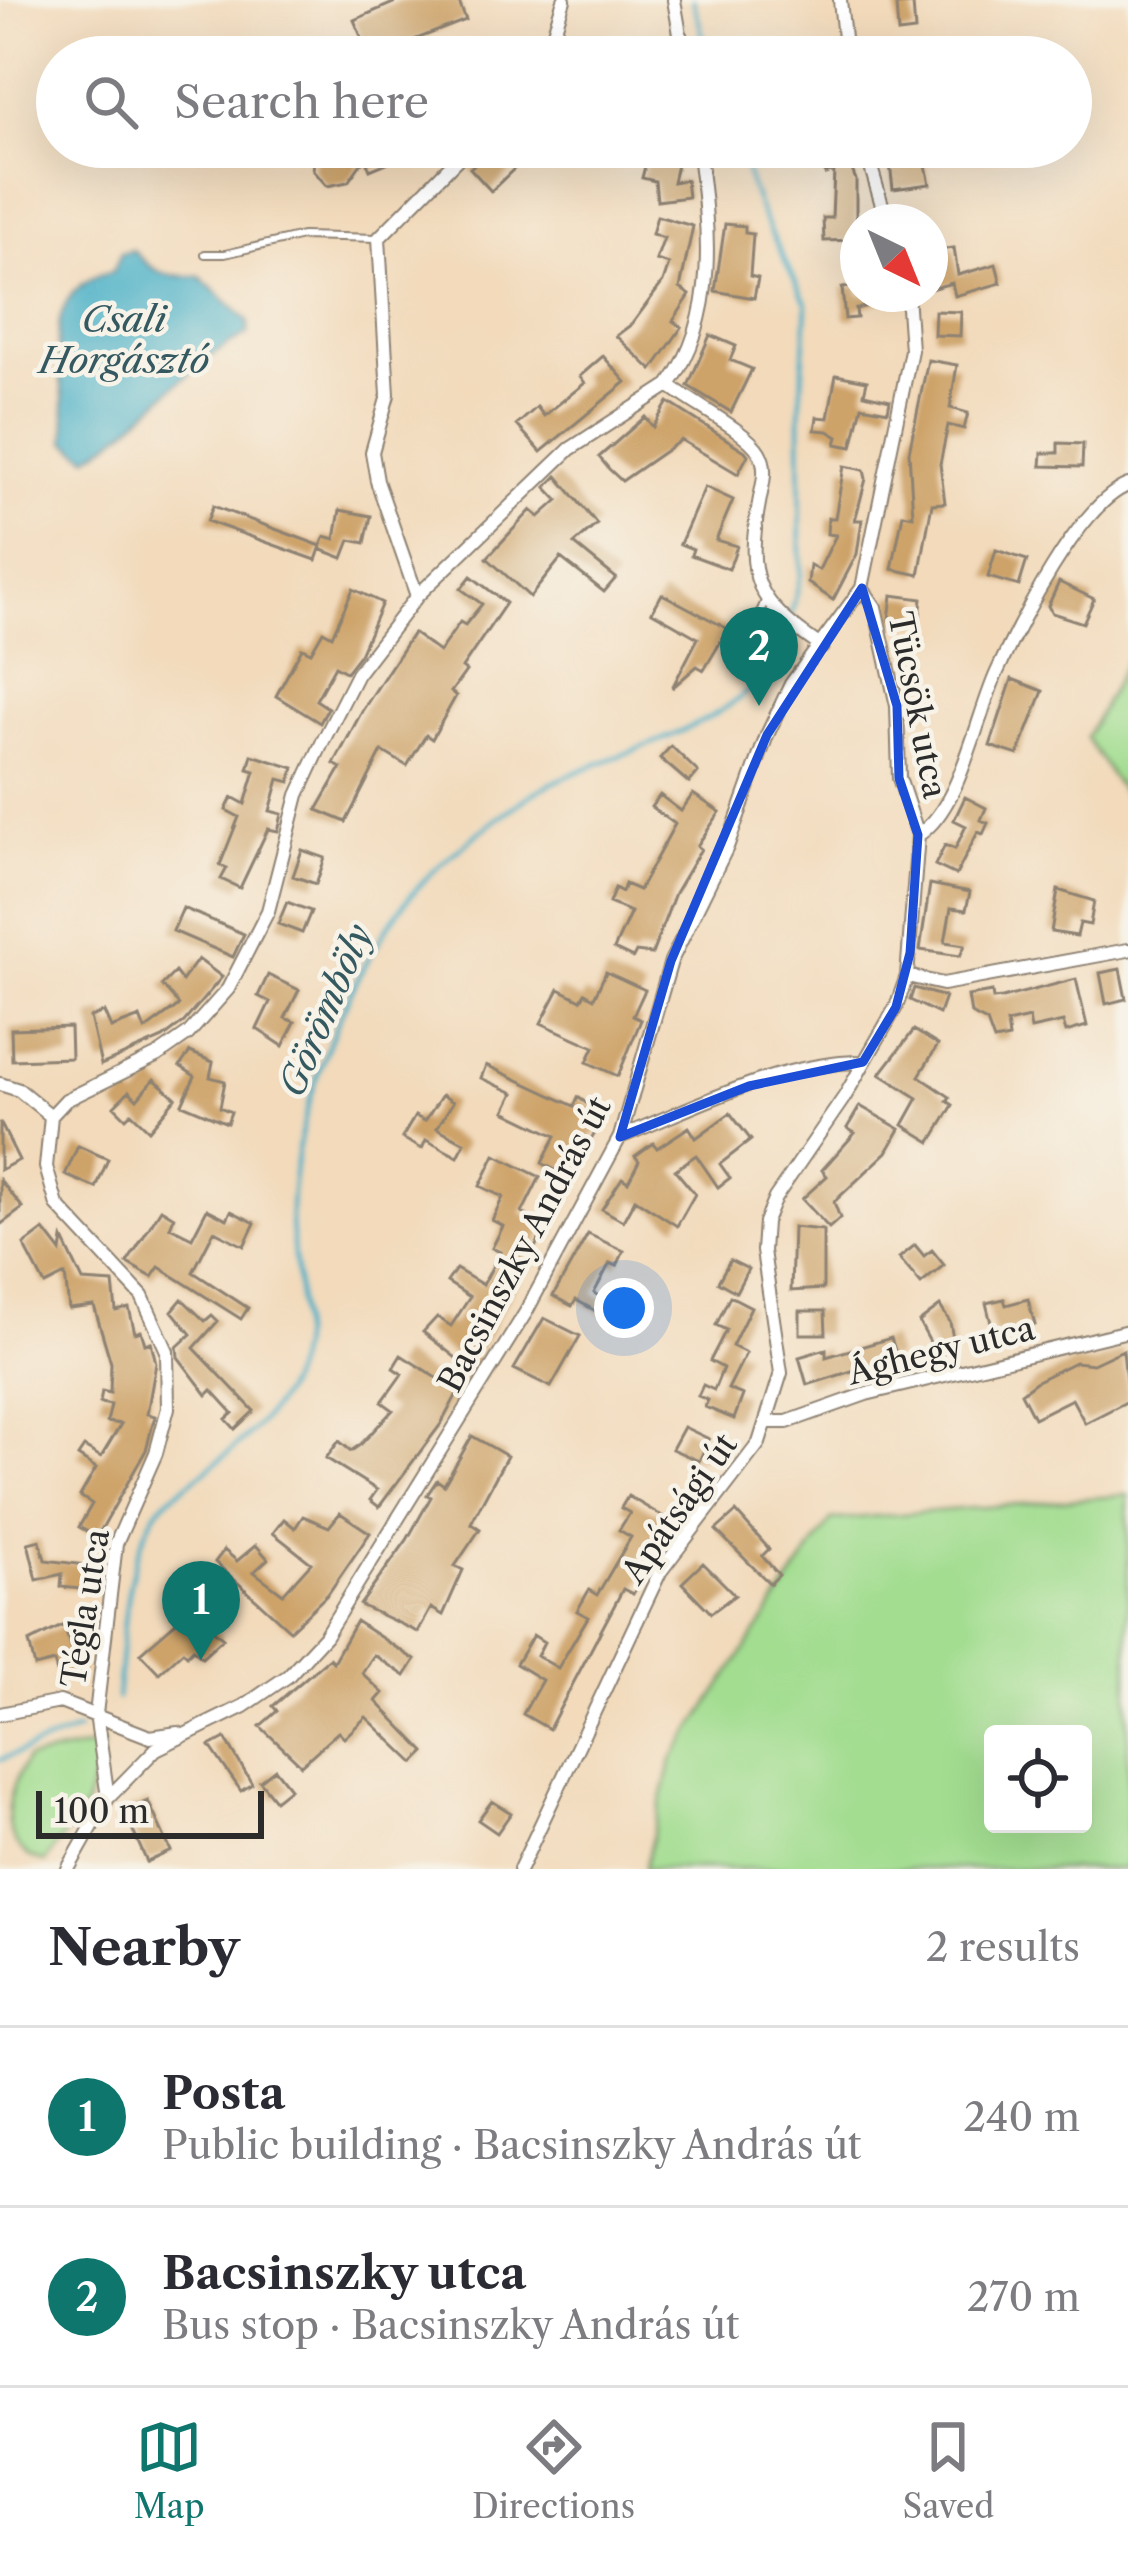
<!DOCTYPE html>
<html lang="en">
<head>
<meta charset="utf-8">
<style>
	:root { --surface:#fff; --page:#f2f2f3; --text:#2b2b33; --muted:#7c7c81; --line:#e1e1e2; --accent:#0f766e }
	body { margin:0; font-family:"Libre Caslon Text",serif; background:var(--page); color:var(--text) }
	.controls { position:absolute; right:36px; bottom:36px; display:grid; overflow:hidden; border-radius:12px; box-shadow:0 12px 48px #0002 }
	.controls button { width:108px; height:108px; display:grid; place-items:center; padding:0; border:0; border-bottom:3px solid var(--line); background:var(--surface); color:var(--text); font:60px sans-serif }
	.compass { position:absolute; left:840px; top:204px; width:108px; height:108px; border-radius:50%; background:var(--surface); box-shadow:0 12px 48px #0002; rotate:137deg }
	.scale { position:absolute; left:36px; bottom:30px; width:228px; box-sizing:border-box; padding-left:12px; border:6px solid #2b2b2b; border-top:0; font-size:33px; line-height:42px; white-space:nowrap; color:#2b2b2b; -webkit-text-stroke:9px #f7f3e8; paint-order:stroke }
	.you { position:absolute; left:624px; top:1308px; width:42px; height:42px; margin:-30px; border:9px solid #fff; border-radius:50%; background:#1a73e8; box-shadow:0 0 0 18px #1a73e833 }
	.badge { display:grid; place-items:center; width:78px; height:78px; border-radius:50%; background:var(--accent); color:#fff; font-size:39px; font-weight:700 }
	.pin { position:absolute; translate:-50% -99px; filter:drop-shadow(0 3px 6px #0008) }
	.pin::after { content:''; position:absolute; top:63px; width:42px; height:36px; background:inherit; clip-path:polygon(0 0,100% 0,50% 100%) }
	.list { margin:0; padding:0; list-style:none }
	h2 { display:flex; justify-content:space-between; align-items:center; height:156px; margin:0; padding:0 48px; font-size:51px }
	h2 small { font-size:39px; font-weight:400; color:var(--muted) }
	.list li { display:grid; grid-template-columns:78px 1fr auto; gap:36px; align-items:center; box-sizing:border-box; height:180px; padding:0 48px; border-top:3px solid var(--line) }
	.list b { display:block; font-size:45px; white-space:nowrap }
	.list p { margin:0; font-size:39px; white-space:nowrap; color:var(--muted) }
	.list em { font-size:39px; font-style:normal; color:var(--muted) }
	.icon { flex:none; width:66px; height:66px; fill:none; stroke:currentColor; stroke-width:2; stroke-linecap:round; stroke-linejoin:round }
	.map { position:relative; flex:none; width:1128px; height:1869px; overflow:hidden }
	.search { position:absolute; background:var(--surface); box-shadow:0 12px 48px #0002; left:36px; right:36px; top:36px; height:132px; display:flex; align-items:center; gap:30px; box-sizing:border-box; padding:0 42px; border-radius:66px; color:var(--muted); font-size:45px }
	.sheet { height:516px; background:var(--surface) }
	nav { display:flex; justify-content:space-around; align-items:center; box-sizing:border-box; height:168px; border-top:3px solid var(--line); background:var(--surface); font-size:33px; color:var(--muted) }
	nav a { display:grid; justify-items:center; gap:6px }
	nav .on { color:var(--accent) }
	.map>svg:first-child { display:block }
</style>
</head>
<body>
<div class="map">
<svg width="1128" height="1869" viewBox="0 0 1128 1869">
	<rect width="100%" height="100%" fill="#f7f3e8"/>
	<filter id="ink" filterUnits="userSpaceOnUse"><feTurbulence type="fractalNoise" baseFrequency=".00833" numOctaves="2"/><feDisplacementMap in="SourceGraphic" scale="24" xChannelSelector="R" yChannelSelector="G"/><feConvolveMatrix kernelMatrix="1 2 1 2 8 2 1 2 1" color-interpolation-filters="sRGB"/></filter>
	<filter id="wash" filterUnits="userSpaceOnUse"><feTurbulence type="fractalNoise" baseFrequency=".004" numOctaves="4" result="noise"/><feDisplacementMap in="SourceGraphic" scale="48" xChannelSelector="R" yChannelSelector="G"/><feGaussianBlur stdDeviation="2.7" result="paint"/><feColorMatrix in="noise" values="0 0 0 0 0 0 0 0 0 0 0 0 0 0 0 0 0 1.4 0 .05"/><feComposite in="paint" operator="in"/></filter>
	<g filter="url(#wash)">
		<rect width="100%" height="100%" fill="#f2dabb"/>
		<path fill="#a2dd90" stroke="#66845e" stroke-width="3" fill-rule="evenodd" d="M1128,658V801L1086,738Z
			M1128,1495V1869H644L672,1760L831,1520ZM1083,1734V1824H993V1734Z
			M103,1744L86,1805L45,1862C0,1853 0,1801 27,1759Z"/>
		<path fill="#47afc6" stroke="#396d78" stroke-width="3" d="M133,250C156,275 165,277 199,276L248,321V334C185,364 147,422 88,457L66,441C69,378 26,292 113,271L121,253Z"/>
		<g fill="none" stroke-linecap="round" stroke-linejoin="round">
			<path stroke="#47afc6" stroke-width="4.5" d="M693,0L709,57
				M737,147L761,213L807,305L800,414L801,574L791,616
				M117,1699C123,1638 123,1568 155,1514C164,1499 182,1489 196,1478C232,1452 277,1415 292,1373C311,1320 290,1265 291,1211C293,1107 360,936 438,867C466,842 500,815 531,795C606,747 763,733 788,627
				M0,1760L78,1730"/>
		</g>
		<g id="blocks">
			<path fill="#cda369" d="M400,0H458L466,20L370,57L354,20Z
				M913,4L915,31L898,33L896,5Z
				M789,44L790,57H747L746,48Z
				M326,147H395L399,158L370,170L365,158L348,182L327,186L313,170L314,159Z
				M494,147L514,169L491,191L470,168Z
				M650,147H681L673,182L686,180L688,197L657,201L655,181L642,178Z
				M826,147H843L856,180V240L824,241L823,218H832L834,171L825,174L816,150Z
				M888,147H922L930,184L893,189Z
				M657,216L693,226L680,288L690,295L673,321L682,327L652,370L616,336L632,324L663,282L669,264L656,260L664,238L652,234Z
				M725,224L745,226V233L753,234L750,276L758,278L754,298L715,291Z
				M954,248L958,275L996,264L1001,283L955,296L952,283L930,289V276L942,273L938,250Z
				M858,286V294L897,298L856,309L857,318L845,319L842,288Z
				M935,311L961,312L960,336L934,335Z
				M710,335L736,346L730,360L752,369L731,412L688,386Z
				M603,356L626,382L541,452L517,425L537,407L544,416L585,383L580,376Z
				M928,360L957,365L950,408L968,413L964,429L948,425L940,464L945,503L932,504L919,575L892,569L903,514L913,516L909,452Z
				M836,375L867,381L864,394L890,400L888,411L862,406L852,447L836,444L838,437L828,431L815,430L817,417L828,418Z
				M668,402L745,451L748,455L738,474L681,440L622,481L609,469L599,457L645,417L653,427Z
				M1058,443L1083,444L1082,467L1041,466L1042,453H1058Z
				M844,466L864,470L866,479L855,520H862L857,554L833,600L808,583L810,565L819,570L836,535L827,534L828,518H835Z
				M557,476L597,524L574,544L616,578L604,592L561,558L530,597L487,558L531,510L539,517L558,500L546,487Z
				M705,487L733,500L716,540L737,546L729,569L691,555L693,549L680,544Z
				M213,506L321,546L325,536L335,539L340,510L371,516L365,543L350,540L343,558L320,549L316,560L207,521Z
				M996,550L1027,560L1019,586L988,577Z
				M471,576L506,603L462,668L466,671L451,692L456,696L432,739L426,735L407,766L382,751L346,822L317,810L341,768L334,764L362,711L413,633L439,652L460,622L465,625L482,604L461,589Z
				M1059,582L1094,599L1083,623L1052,613L1048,606Z
				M353,589L382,603L360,654L346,672L335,666L316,700L328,708L320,723L276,696L302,648L311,652L323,631L332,636Z
				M662,594L728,629L704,670L697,666L672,688L698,638L652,612Z
				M892,595L922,599L919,624L889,620Z
				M1012,679L1043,691L1018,755L990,746Z
				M671,746L698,772L689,783L660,758Z
				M252,755L294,768L290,782L279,779L270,811L282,814L278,831L268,829L240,888L221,879L227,868L220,865L239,817L226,810L232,797L245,804L255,771L248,769Z
				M693,794L720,812L697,846L701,849L675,893L652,954L636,952L633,958L614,949L631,912L609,903L615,888L622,892L625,884L639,890L675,824L651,807L660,795L681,811Z
				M965,797L986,808L981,820L988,823L983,834L978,832L956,875L935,865L945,845L955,849L966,826L954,820Z
				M302,850L325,858L316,884L293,876Z
				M930,884L970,892L966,910L951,908L945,942L965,945L960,956L920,950Z
				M1058,890L1094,901L1090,925L1080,923L1077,936L1051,932Z
				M287,902L311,911L302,933L278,924Z
				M183,908L244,934L233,957L173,931Z
				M198,959L222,977L184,1022L163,1038L101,1065L90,1017L104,1012L111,1028L140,1017L145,1030L179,1005L162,985L175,972L182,981Z
				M1120,969L1126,999L1106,1004L1100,973Z
				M606,972L645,990L633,1016L641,1020L618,1076L587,1062L594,1047L541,1023L559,989L581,1000L585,993L594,998Z
				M268,975L299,990L285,1018L295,1022L283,1046L257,1029L270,1002L258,996Z
				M1076,979L1087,1026L1066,1032L1063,1022L1031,1029L1029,1018L1007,1023L1009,1038L994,1041L987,1022L971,1014L968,996L992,992L993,999L1002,998Z
				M914,988L945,997L939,1014L910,1000Z
				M70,1027L71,1058L12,1060L11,1029Z
				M914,1030L938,1045L919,1076L950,1097L947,1101L953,1105L931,1142L903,1125L918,1098L880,1074Z
				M190,1052L213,1062L210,1077L225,1081L220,1107L231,1112L227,1123L182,1104L195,1076L180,1066Z
				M486,1065L574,1106L578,1097L605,1117L568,1177L542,1163L556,1136L505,1111L514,1093L481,1078Z
				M154,1079L176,1098L149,1130L131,1113L126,1118L114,1106L129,1091L137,1099Z
				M442,1095L453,1102L437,1128L465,1143L458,1157L426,1140L422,1149L402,1138L415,1116L425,1121Z
				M860,1106L900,1129L887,1152L834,1202L840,1218L829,1228L802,1199L827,1176L822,1170L855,1133L847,1128Z
				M730,1113L751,1140L720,1164L730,1178L718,1187L696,1155L675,1170L695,1194L677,1226L635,1199L623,1221L602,1209L622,1178L628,1182L639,1161L635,1156L653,1143L657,1148L689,1127L696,1138Z
				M0,1122L19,1160L0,1170Z
				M78,1146L108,1159L96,1188L65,1175Z
				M495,1155L540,1177L522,1213L547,1225L441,1424L379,1507L370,1500L377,1490L326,1458L339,1441L351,1451L361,1444L393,1410L382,1402L402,1374L393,1368L401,1355L445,1383L460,1361L423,1332L437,1317L451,1326L470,1297L447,1282L456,1269L483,1285L500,1252L492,1248L503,1226L492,1220L503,1197L480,1186Z
				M0,1180L23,1208L0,1225Z
				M161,1209L174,1217L170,1227L192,1238L207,1209L227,1219L231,1211L255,1223L244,1246L214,1231L193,1272L248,1308L241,1319L159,1267L152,1277L127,1263Z
				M793,1227L823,1230V1289L791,1291Z
				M44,1230L61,1252L63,1239L83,1281L113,1283L116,1311L129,1308L135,1333L141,1331L145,1344L151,1342L156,1363L147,1414L155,1416L146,1450L97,1537L79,1527L92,1504L80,1496L96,1468L78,1456L84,1447L101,1457L121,1424L107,1422L111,1405L100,1403L102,1391L110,1393L111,1363L94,1306L69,1309L65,1275L45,1285L24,1245Z
				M588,1234L624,1251L617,1266L610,1263L594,1293L615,1306L608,1318L576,1300L572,1306L553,1296Z
				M915,1245L924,1256L932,1250L944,1265L921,1284L899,1258Z
				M730,1260L748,1269L736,1292L718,1282Z
				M730,1296L751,1307L732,1346L746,1353L728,1389L743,1395L734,1419L705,1407L708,1400L698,1396L703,1385L714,1390L723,1368L710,1361L726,1330L716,1325Z
				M182,1299L205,1321L212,1315L218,1321L194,1348L254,1411L235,1429L226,1419L233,1413L212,1390L207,1395L178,1357L177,1347L191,1334L172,1311Z
				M1004,1299L1006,1305L1028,1299L1035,1325L994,1335L986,1303Z
				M940,1306L950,1322L955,1350L937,1355L919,1322Z
				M800,1311H825L826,1334H800Z
				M544,1318L580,1336L551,1387L514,1369Z
				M891,1338L897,1357L807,1385L799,1357L826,1349V1357Z
				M1123,1350L1128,1401L1085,1423L1072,1399L1034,1418L1021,1393L1037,1381L1075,1362L1093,1364Z
				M684,1427L709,1439L699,1461L672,1449Z
				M472,1436L507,1456L471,1523L480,1529L455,1566L463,1570L443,1615L431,1608L418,1632L360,1605L407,1540L431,1497L427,1495L437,1480L444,1485Z
				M628,1496L672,1522L655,1551L647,1547L636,1568L645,1573L633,1594L623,1589L549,1729L523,1714L542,1680L516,1664L533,1635L544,1642L537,1656L558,1668L588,1617L577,1611L589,1590L597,1595L631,1537L619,1530L630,1513L621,1508Z
				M736,1512L769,1549L762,1556L779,1575L770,1584L716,1530Z
				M340,1513L370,1533L328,1594L290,1630L215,1562L224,1550L237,1561L256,1545L268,1559L254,1572L283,1594L311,1563L273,1533L284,1519L295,1528L303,1516L329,1527Z
				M40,1540L45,1560L94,1566L91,1590L61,1587L62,1574L37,1580L28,1543Z
				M703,1563L735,1595L711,1613L682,1583Z
				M190,1610L223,1638L202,1657L193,1649L187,1655L183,1651L159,1673L140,1653Z
				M356,1621L415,1660L405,1676L374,1655L362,1673L383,1693L376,1701L425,1752L414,1763L366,1717L344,1738L338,1732L301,1765L260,1726L277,1711L273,1706L329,1658L333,1662Z
				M64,1625L73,1657L79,1656L84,1673L59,1679L54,1662L35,1667L29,1642Z
				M225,1738L252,1784L241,1791L210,1746Z
				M275,1769L290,1788L275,1800L260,1781Z
				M148,1801L171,1851L147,1862L124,1811Z
				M492,1801L511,1813L497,1833L478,1820Z"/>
		</g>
	</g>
	<g filter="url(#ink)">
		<use href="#blocks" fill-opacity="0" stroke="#8e8273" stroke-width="3"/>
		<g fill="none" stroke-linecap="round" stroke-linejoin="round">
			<defs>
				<path id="lane" d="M265,56L294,57
					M205,254H225L302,236L378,238
					M743,651L765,601"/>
				<path id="street" d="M674,0L684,57
					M840,0L846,57
					M546,57L564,0
					M698,147C709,227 719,316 669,385C691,403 747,431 759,452C768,467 763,483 760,498C744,580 756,602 822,647
					M865,147L887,222
					M417,596L570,449L669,385
					M918,835C960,809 976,718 997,672C1019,624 1079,504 1128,485
					M907,976L943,984L1128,950
					M0,1084L19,1090L51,1116
					M51,1116L66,1100L158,1055L188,1034L228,989L268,911L298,795L323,741L357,674L417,596L377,481L372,452L388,395L379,238L469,147
					M51,1116L46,1167L57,1205L142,1296L167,1351L168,1408L156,1453L116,1544L96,1714L108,1798
					M620,1137C696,1107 779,1062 863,1062
					M768,1422H787L866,1394L1128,1331
					M0,1714L60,1702L150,1737L178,1733
					M68,1869L108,1798L156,1749L244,1706L288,1676L325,1636L526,1312L620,1137L671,961L727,847L767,735L791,684L862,588L911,350L907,294
					M520,1869L660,1572L759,1443L781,1373L763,1251L765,1222L775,1198L845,1096L896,1007L907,976L918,835L899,778L897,706L875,607L862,588"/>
			</defs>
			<use href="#lane" stroke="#8e8273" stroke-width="10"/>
			<use href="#street" stroke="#8e8273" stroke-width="16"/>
			<use href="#lane" stroke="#fff" stroke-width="6"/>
			<use href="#street" stroke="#fff" stroke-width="12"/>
		</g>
	</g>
	<path fill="none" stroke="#1d4ed8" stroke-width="9" stroke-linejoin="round" d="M862,588L897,706L899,778L918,835L910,953L896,1007L863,1062L749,1086L620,1137L671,961L767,735Z"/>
	<g text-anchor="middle" stroke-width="9" stroke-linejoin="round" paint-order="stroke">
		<g font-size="33" fill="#2b2b2b" stroke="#f7f3e8">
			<text transform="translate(918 705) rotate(79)" y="12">Tücsök utca</text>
			<text transform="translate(524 1244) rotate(-62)" y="12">Bacsinszky András út</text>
			<text transform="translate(941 1350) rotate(-14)" y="12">Ághegy utca</text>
			<text transform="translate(679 1508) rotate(-55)" y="12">Apátsági út</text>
			<text transform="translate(85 1608) rotate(-81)" y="12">Tégla utca</text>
		</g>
		<g font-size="36" font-style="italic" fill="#355961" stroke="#f7f3e8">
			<text x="124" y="332">Csali<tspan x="124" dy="41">Horgásztó</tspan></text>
			<text transform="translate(325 1010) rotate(-67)" y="13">Görömböly</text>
		</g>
	</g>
</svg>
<div class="controls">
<button><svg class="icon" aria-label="locate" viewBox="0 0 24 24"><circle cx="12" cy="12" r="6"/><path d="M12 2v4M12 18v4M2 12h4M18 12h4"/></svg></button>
</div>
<svg class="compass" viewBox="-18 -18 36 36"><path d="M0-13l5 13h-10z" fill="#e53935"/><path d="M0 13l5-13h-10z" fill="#7c7c81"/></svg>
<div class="scale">100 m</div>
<div class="you"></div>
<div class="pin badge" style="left:201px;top:1660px">1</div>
<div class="pin badge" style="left:759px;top:706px">2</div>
<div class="search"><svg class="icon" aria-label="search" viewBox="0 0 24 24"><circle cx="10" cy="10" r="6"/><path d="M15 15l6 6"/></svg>Search here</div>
</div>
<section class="sheet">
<h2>Nearby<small>2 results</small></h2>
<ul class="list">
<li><span class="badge">1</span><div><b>Posta</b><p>Public building · Bacsinszky András út</p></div><em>240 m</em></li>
<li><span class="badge">2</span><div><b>Bacsinszky utca</b><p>Bus stop · Bacsinszky András út</p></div><em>270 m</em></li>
</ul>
</section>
<nav>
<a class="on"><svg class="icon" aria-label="map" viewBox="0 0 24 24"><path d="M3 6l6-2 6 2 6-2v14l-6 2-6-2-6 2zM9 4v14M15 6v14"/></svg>Map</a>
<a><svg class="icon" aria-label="directions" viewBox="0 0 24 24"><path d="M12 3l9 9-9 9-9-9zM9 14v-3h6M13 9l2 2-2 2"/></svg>Directions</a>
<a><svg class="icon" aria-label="saved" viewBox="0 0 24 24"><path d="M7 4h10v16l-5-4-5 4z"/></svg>Saved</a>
</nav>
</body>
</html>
